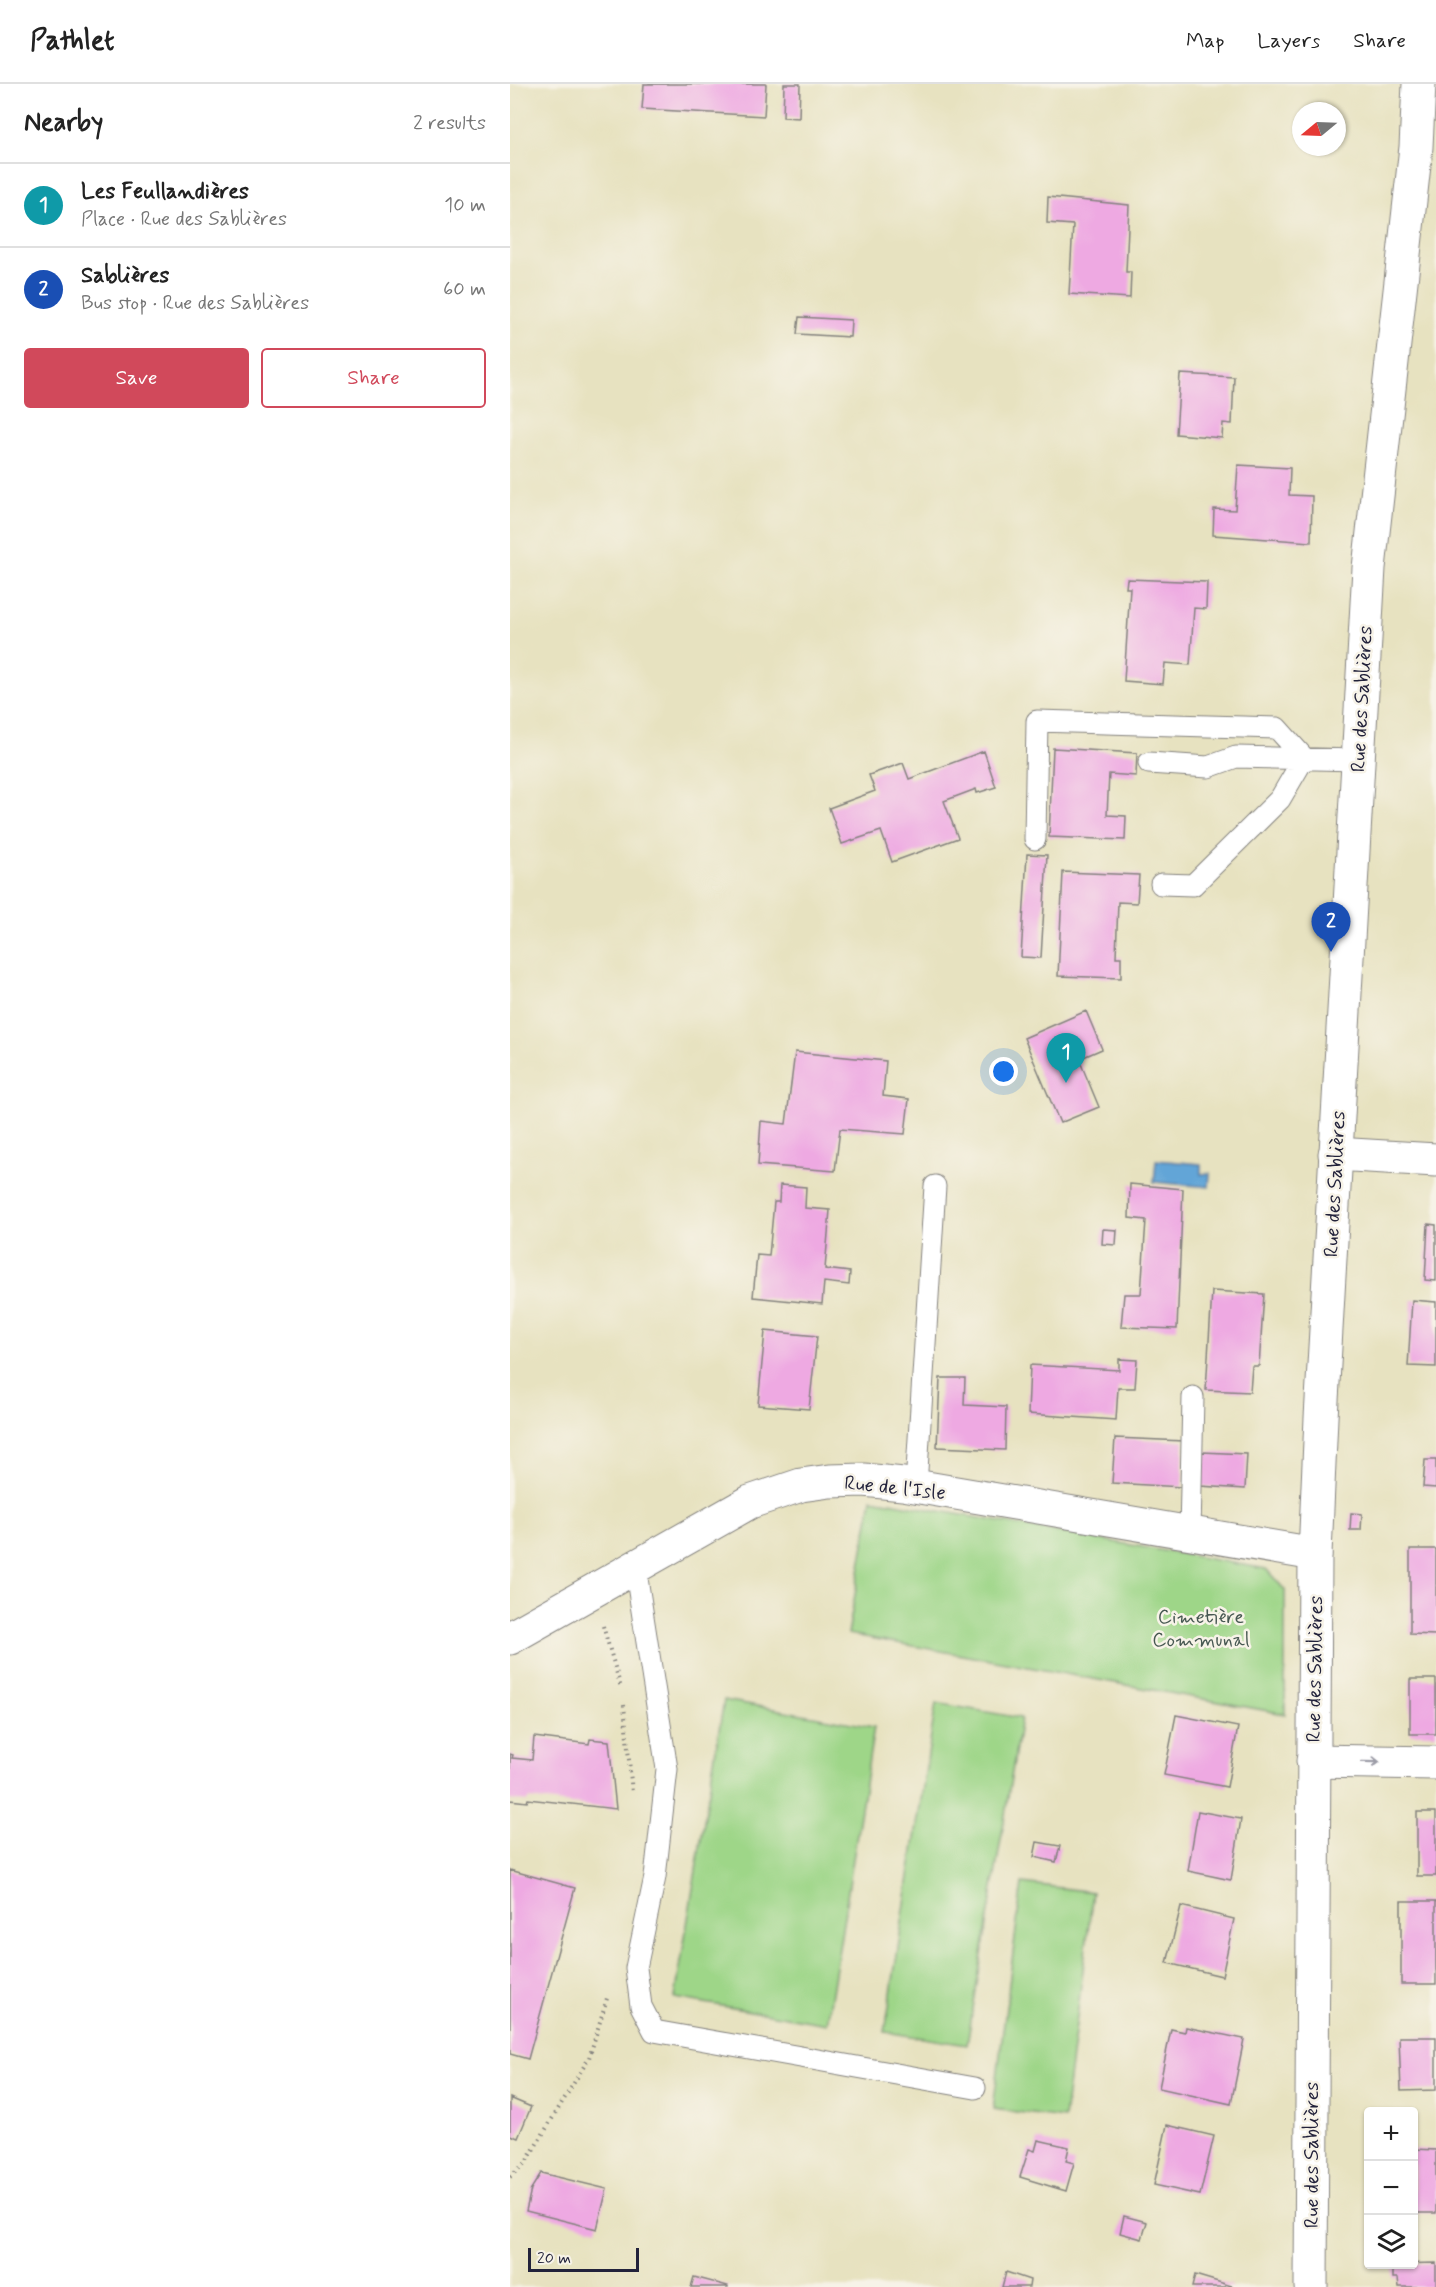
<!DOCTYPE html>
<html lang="en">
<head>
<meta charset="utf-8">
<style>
	:root { --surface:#fff; --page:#f2f2f2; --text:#222; --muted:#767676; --line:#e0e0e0; --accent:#d1495b }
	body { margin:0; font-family:Mynerve,sans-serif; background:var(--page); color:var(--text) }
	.controls { position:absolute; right:18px; bottom:18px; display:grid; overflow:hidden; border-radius:6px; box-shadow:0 2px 4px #0004 }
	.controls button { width:54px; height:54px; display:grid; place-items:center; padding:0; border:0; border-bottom:2px solid var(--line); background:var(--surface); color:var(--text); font:30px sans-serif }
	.compass { position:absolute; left:782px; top:18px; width:54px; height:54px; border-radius:50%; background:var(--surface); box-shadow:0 2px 4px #0004; rotate:251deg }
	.scale { position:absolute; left:18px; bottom:15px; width:111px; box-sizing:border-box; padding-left:6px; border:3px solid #22223b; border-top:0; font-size:16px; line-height:21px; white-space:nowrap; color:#22223b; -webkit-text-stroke:4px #f7f3e8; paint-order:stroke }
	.you { position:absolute; left:494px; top:988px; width:21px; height:21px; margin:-15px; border:4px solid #fff; border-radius:50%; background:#1a73e8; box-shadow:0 0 0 9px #1a73e833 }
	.badge { display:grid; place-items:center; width:39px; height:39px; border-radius:50%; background:var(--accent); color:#fff; font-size:20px; font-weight:700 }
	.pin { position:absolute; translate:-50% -50px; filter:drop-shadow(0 2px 3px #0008) }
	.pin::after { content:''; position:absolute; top:32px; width:21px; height:18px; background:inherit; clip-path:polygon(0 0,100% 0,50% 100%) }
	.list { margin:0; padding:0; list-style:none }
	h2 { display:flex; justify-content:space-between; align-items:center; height:78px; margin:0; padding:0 24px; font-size:26px }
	h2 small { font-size:20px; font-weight:400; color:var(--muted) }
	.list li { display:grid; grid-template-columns:39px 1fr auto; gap:18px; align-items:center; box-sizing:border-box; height:84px; padding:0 24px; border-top:2px solid var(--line) }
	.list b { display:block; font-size:22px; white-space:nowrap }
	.list p { margin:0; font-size:20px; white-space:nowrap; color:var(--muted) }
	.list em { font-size:20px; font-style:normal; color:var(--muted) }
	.actions { display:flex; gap:12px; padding:18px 24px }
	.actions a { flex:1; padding:14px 0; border:2px solid var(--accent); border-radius:6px; text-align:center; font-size:21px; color:var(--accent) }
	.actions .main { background:var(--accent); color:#fff }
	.icon { flex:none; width:33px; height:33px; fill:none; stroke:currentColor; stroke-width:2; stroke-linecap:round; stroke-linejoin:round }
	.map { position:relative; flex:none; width:926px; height:2203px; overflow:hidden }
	header { display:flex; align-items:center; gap:36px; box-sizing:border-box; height:84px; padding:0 30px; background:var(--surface); border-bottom:2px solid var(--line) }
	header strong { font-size:28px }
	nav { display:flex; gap:33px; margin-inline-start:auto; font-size:21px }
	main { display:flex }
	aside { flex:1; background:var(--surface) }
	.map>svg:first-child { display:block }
</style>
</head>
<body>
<header>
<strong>Pathlet</strong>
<nav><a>Map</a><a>Layers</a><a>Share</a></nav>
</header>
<main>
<aside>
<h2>Nearby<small>2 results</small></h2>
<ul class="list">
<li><span class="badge" style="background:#0f9aa8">1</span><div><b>Les Feullandières</b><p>Place · Rue des Sablières</p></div><em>10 m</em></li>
<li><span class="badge" style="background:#1a4fb4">2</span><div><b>Sablières</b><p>Bus stop · Rue des Sablières</p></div><em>60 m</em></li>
</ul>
<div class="actions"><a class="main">Save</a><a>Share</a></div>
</aside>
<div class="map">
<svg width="926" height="2203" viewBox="0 0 926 2203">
	<rect width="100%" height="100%" fill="#f7f3e8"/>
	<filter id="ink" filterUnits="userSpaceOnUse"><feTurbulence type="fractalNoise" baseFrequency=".0167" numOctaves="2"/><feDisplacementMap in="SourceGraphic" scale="12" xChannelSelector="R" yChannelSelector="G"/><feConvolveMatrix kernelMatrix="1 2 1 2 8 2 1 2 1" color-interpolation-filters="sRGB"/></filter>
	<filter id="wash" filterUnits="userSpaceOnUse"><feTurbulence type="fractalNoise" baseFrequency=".008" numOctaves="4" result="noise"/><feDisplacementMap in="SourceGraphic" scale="24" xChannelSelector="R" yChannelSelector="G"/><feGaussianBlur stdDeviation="1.35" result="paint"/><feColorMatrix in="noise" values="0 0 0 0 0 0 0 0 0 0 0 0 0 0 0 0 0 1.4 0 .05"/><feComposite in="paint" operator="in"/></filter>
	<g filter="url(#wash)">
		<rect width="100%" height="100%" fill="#e7e2c0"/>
		<path fill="#9ed688" stroke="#607c62" stroke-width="1.5" d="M362,1415L756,1485L775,1506V1630L338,1550Z
			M214,1616L364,1643L317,1940L165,1914Z
			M426,1619L511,1634L457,1961L375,1948Z
			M512,1799L583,1808L554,2034L483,2025Z"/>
		<path fill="#62a5d7" stroke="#426489" stroke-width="1.5" d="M646,1076L691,1080V1090L700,1089L699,1103L644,1098Z"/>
		<g id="blocks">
			<path fill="#eea9e2" d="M134,0H256L254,32L132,25Z
				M274,0H290L289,34L273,33Z
				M538,113L619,121L616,188H621L620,214L559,210L563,141L537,139Z
				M289,233L341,236L340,253L287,250Z
				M670,290L724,293L722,340L713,339L712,354L666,350Z
				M728,381L780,384L779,411L802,412L801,458L703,451L704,425L725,426Z
				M617,495L697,498L696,525L684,524L680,581L655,579L653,600L614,597L620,504H616Z
				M543,664L627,669L626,692L599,690L597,731L616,732L615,756L539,753Z
				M474,667L486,703L467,709L466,705L434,717L448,754L382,778L371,747L332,760L319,724L365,707L359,691L393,679L399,695Z
				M517,770L537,771L531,874L511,873Z
				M553,788L629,791L627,819L608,818L606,873H611V894L548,892Z
				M576,927L592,965L569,975L589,1023L550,1039L514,954Z
				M285,968L376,977L373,1012L399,1015L395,1050L330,1045L325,1087L248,1081L251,1037L276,1040Z
				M620,1100L673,1105L667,1245L611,1243L614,1210H631L636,1136L619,1134Z
				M270,1101L296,1103L295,1124L320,1126L315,1185L340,1188L339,1201L314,1198L312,1220L243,1213L247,1171L259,1172L264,1118H269Z
				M918,1140L926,1141V1197L915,1196Z
				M593,1145L607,1146L606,1161L592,1160Z
				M702,1207L754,1210L749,1282H742L740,1308L696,1306Z
				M902,1216L926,1218V1283L898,1282Z
				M255,1247L307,1252L299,1325L248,1321Z
				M609,1275L627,1276L625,1304H608L606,1336L518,1330L520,1281L609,1286Z
				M430,1294H455L454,1321L496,1323L495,1366L427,1363Z
				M605,1354L674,1357L672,1403L602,1399Z
				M692,1368L737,1370L735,1405L690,1402Z
				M915,1376H926V1404L913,1403Z
				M841,1429L852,1430L851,1446H840Z
				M900,1465H926V1551L900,1550Z
				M900,1595H926V1650H900Z
				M666,1631L728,1643L717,1703L654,1691Z
				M24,1653L79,1660L80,1655L99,1657L106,1725L18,1715L17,1718L0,1716V1670L3,1671L2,1674L22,1676Z
				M688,1727L731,1735L721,1796L678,1787Z
				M907,1728H926V1792H907Z
				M527,1758L550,1762L546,1778L524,1773Z
				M0,1786L65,1804L18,1975L0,1970Z
				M891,1817H926V1900H891Z
				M671,1822L724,1835L712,1892L657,1879Z
				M676,1943L734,1955L721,2020L649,2004L661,1945L675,1948Z
				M889,1953H926V2006L891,2007Z
				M0,2014L21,2023L8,2054L0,2051Z
				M657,2041L704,2052L690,2111L644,2101Z
				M528,2056L559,2063L556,2077L564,2079L556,2107L510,2093L519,2065L525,2067Z
				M904,2065L926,2066V2129H904Z
				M31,2089L97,2105L87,2145L16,2127L21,2105Z
				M614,2132L637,2138L632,2155L610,2149Z
				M926,2179V2203H889L888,2194H883V2180Z
				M496,2188L520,2196L519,2203H492Z
				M685,2191L722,2202V2203H682Z
				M184,2193L218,2202V2203H181Z"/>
		</g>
	</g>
	<g filter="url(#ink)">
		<use href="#blocks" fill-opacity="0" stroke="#84827e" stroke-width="1.5"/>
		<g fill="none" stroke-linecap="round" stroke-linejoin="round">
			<defs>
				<path id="service" d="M639,679L698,683L726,673L847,676
					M525,755L527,637L767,644L794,674
					M651,800L683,801L770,715L794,674
					M406,1402L425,1102
					M680,1449L683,1313
					M125,1482L157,1685L145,1793L126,1884L131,1922L144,1947L465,2004"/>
				<path id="minor" d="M825,1070L926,1076
					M0,1554L240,1418L291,1401L320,1397L354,1396L393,1400L805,1470
					M803,1677L926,1679"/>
				<path id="tertiary" d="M801,2203L805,1470L811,1334L859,484L906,63L909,0"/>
			</defs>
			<use href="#service" stroke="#84827e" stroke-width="23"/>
			<use href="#minor" stroke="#84827e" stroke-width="35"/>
			<use href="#tertiary" stroke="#84827e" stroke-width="35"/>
			<path stroke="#84827e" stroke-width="4" stroke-dasharray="1.5 4.5" stroke-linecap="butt" d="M93,1542L111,1604
				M114,1621L122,1709
				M0,2093L16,2078L79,1974L98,1911"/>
			<use href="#service" stroke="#fff" stroke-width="21"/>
			<use href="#minor" stroke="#fff" stroke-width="33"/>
			<use href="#tertiary" stroke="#fff" stroke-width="33"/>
		</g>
		<defs><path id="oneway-shaft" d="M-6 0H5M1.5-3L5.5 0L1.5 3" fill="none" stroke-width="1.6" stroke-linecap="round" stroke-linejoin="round" transform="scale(1.5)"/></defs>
		<use stroke="#9c9ca7" href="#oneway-shaft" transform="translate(861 1678) rotate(1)"/>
	</g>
	<g text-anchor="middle" stroke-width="5" stroke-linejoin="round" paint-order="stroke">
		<g font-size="20" fill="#22223b" stroke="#f7f3e8">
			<text transform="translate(851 615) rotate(-87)" y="7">Rue des Sablières</text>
			<text transform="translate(824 1100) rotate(-87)" y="7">Rue des Sablières</text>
			<text transform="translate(385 1403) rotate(6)" y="7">Rue de l'Isle</text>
			<text transform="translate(804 1585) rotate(-89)" y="7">Rue des Sablières</text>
			<text transform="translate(801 2071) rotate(-90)" y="7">Rue des Sablières</text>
		</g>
		<g font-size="20" fill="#475852" stroke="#f7f3e8">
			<text x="691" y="1539">Cimetière<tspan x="691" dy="23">Communal</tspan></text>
		</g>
	</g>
</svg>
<div class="controls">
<button>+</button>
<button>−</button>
<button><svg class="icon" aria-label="layers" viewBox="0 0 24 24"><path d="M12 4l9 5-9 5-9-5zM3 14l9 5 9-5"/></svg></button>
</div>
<svg class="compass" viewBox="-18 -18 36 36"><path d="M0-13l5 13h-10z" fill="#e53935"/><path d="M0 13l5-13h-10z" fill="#767676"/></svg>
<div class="scale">20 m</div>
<div class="you"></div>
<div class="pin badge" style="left:556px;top:999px;background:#0f9aa8">1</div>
<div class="pin badge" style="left:821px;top:868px;background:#1a4fb4">2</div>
</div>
</main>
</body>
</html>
